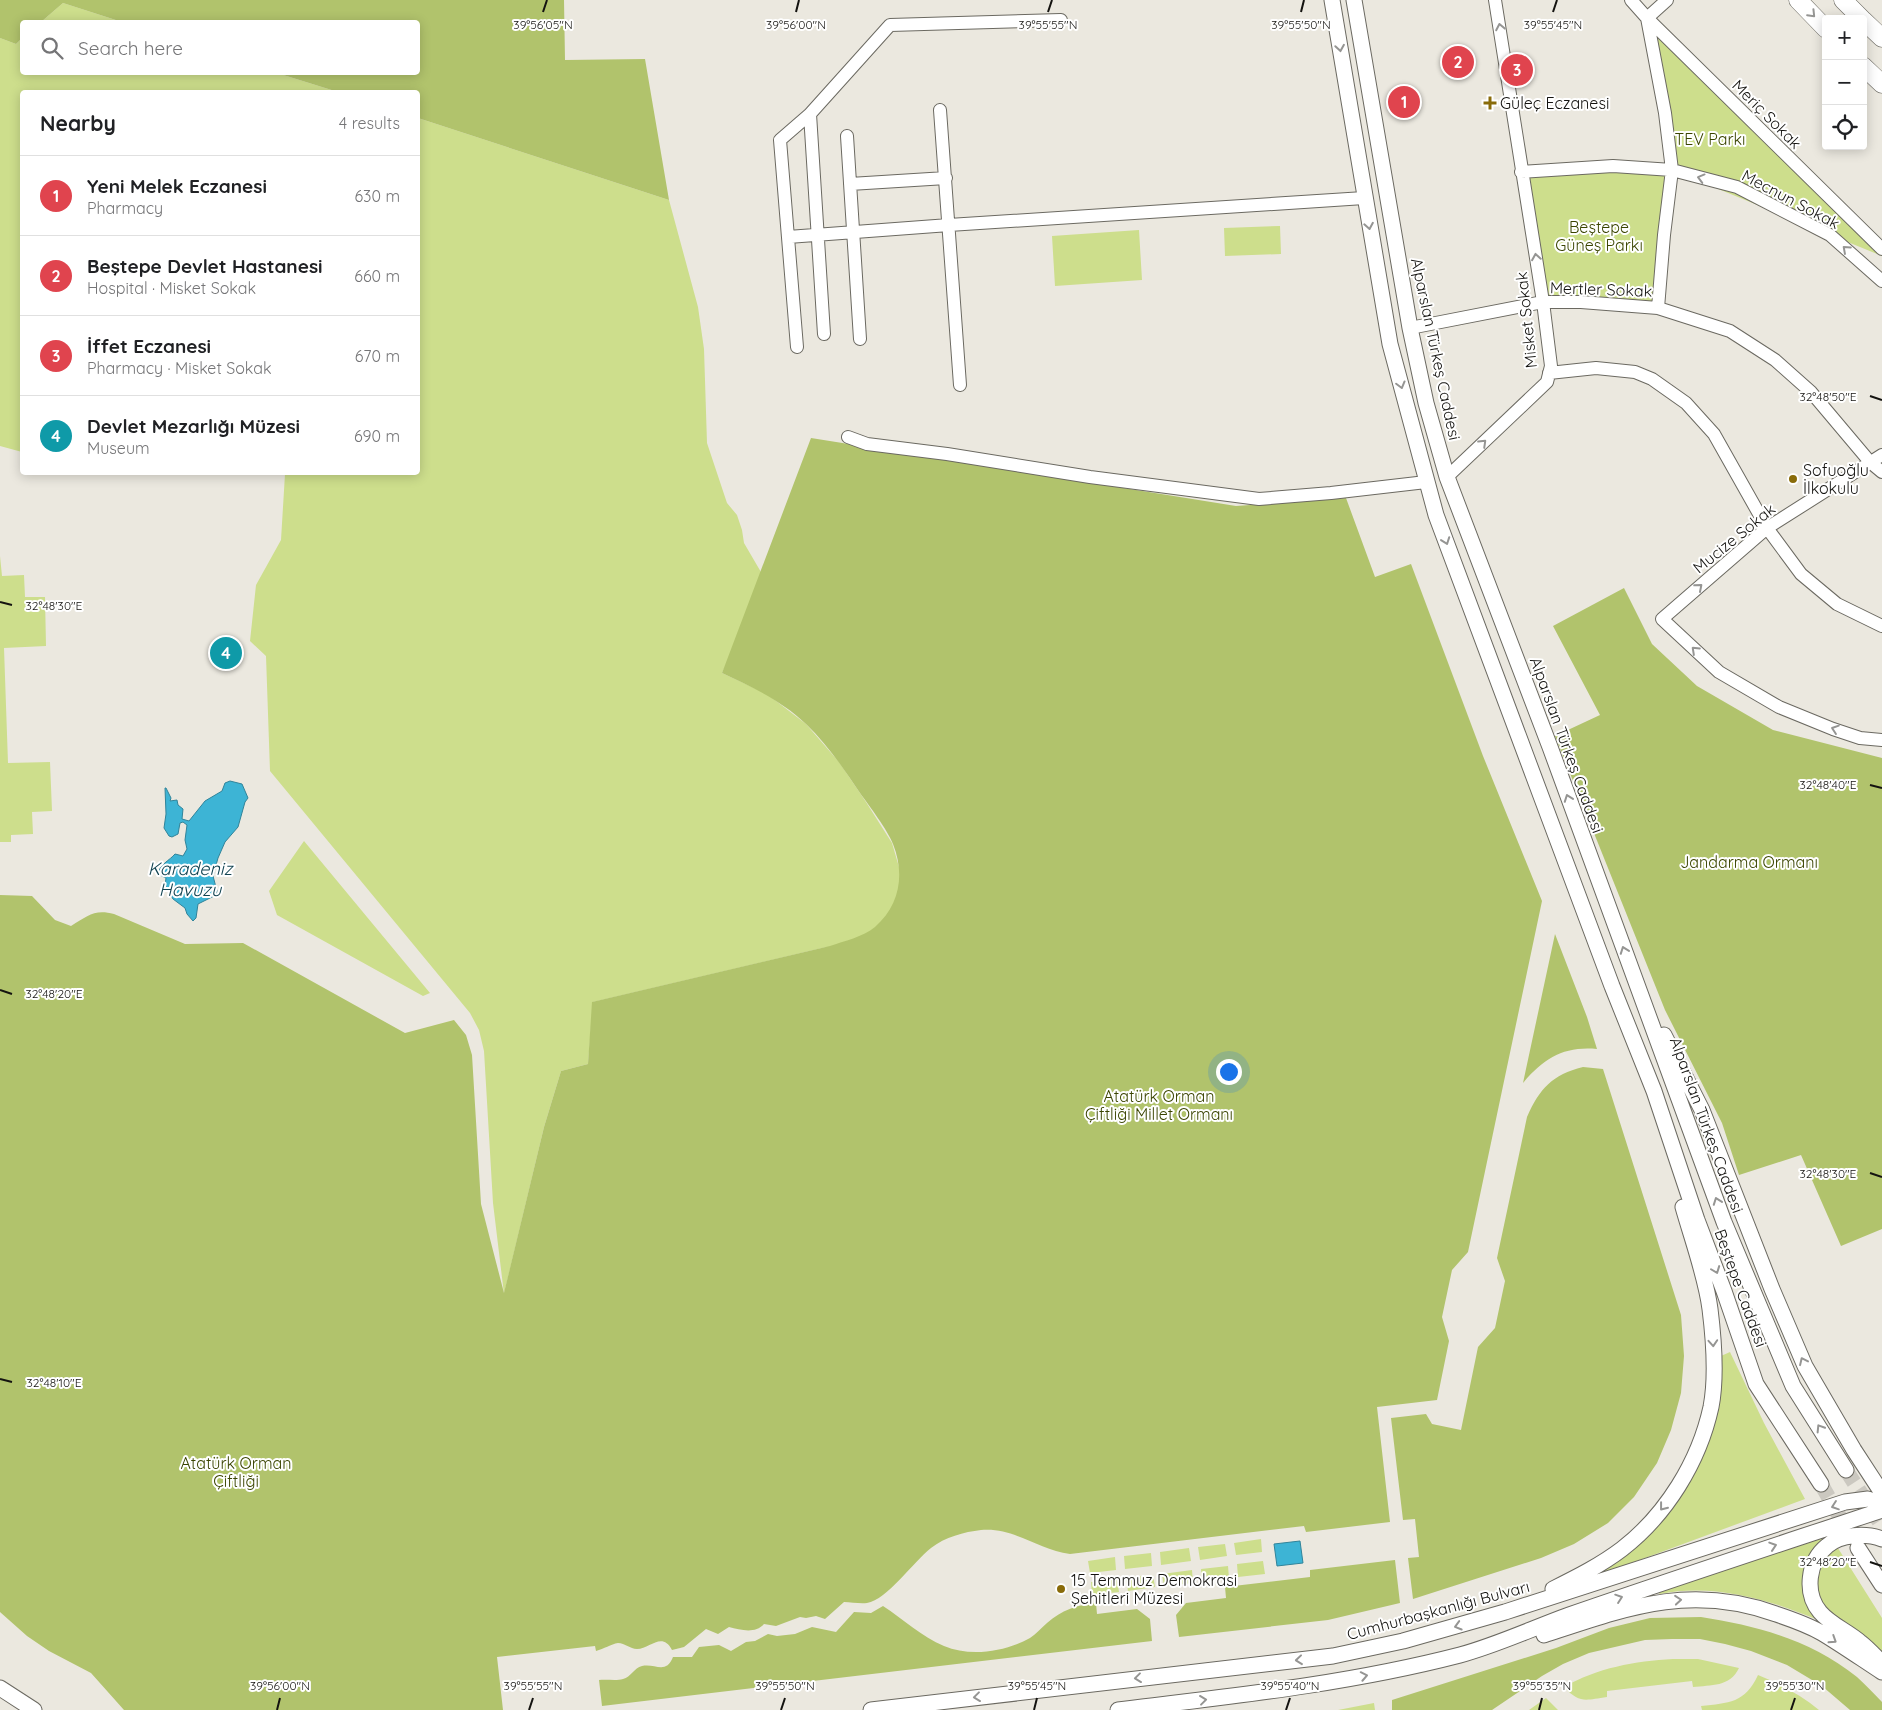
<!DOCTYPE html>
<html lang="en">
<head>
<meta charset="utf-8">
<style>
	:root { --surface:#fff; --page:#f6f6f6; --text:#202124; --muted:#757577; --line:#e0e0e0; --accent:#896b09 }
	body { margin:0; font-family:Quicksand,sans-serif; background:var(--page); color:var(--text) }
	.controls { position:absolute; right:15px; top:15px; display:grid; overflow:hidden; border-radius:5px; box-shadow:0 2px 12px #0003 }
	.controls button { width:45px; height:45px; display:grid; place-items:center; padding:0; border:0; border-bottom:1px solid var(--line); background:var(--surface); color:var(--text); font:25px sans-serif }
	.you { position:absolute; left:1228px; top:1071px; width:18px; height:18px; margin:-12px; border:4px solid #fff; border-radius:50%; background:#1a73e8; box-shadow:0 0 0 8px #1a73e833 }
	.badge { display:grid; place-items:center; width:32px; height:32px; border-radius:50%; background:var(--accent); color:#fff; font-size:16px; font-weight:700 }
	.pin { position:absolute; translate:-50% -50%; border:2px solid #fff; box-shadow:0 1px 5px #0006 }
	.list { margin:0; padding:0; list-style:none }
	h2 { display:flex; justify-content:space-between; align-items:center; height:65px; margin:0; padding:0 20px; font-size:21px }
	h2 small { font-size:16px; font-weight:400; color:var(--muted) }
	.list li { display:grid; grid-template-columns:32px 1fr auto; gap:15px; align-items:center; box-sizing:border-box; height:80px; padding:0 20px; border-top:1px solid var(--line) }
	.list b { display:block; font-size:19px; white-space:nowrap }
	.list p { margin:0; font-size:16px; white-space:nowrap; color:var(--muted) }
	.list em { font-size:16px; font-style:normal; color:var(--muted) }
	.icon { flex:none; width:28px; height:28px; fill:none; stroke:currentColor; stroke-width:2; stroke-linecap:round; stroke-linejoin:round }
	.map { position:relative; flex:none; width:1882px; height:1710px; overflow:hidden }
	.search { position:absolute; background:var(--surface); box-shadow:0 2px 12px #0003; left:20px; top:20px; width:400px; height:55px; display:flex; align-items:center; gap:12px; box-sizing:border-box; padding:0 18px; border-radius:5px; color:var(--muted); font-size:19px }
	.panel { position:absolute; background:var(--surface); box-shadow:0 2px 12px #0003; left:20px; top:90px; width:400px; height:385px; border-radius:5px }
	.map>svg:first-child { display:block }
</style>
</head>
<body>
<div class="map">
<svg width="1882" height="1710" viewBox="0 0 1882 1710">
	<rect width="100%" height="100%" fill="#ebe8df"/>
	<path fill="#cdde8c" d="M63,3L122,22H41Z
		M1647,18L1882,246V256L1672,170L1658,308L1543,302L1521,172L1671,170Z
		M0,38L16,44L22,38V72L277,73L338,92H22V452L0,446Z
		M418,118L669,200L698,307L704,349L707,443L727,503L737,515L742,530L744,543L765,579L722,673L767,694L806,724L839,762L866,802L892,843L899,867L1036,918L822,948L593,1002L588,1064L561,1071L544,1127L504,1294L493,1203L484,1051L479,1030L470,1013L270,771L266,656L250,641L256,585L281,540L285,474L283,473L418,472Z
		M1280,226L1281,254L1225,256L1224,228Z
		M1139,230L1142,280L1055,286L1052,236Z
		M0,556L2,576L24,575L25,597H45L46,646L4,648L8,763L50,762L52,811L32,812L33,834L11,835V842H0Z
		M304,841L430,993L423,996L277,915L269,891Z
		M1730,1352L1764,1423L1805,1499L1580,1582L1625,1555L1648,1536L1681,1495L1721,1356Z
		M1826,1535L1828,1537L1810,1556L1818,1620C1769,1599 1712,1583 1660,1594L1657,1591Z
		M1261,1539L1262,1552L1236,1555L1234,1543Z
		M1225,1544L1227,1556L1200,1560L1198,1547Z
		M1836,1545L1882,1618V1654L1828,1614L1816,1590L1819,1566Z
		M1189,1548L1191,1561L1161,1565L1160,1552Z
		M1151,1553L1152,1566L1125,1569L1124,1556Z
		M1115,1557L1116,1570L1090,1573L1088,1561Z
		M1263,1561L1265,1574L1238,1577L1237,1564Z
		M1228,1566L1229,1578L1202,1582L1201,1569Z
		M1192,1570L1193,1583L1164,1586L1162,1574Z
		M1153,1575L1155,1587L1128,1591L1126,1578Z
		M1117,1579L1119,1592L1092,1595L1091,1582Z
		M1673,1659H1698L1739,1668C1730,1687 1711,1685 1693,1687L1692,1681L1607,1691V1697C1585,1700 1580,1704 1564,1687C1597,1668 1635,1661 1673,1659Z
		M1758,1675C1780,1684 1801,1695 1819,1710H1702L1701,1706C1729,1703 1745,1703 1758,1675Z
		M1546,1698L1558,1710H1529Z
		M1374,1703L1375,1710H1338Z"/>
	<path fill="#b1c36c" d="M0,0H564L565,60L645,59L669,200L418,118V92H338L277,73L418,72V22H122L63,3L41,22H22V38L16,44L0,38Z
		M811,438L1236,506L1346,498L1375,577L1411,564L1483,756L1542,901L1468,1252L1452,1270L1442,1317L1449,1341L1437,1400L1377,1407L1390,1522L1306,1532L1304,1526L1070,1554C1039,1550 1014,1527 981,1530C964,1532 945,1537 931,1548C914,1561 887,1600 867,1603C860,1604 851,1602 844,1602L825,1619L816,1616L806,1618L800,1617L776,1626L764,1624C755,1634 741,1630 729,1627L718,1634L706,1629L684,1647L672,1650C662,1631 650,1649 637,1649C630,1649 625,1643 618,1643C611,1644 604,1649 596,1651L595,1646L497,1657L503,1710H124L91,1673L49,1651L27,1636L0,1612V895L32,896L55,920L71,926C88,916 94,909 114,914L185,944L243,943L405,1033L454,1020L466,1035L472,1055L481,1204L504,1293L544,1127L561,1071L588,1064L592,1002L830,946C844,941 863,937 875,927C900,905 905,874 893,844C887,829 870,807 860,793C844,769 827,744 806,724C782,701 752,687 722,673Z
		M1624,588L1652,644L1697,686L1773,730L1882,758V1229L1841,1246L1801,1155L1739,1175L1722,1123L1665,1010L1555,736L1600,715L1553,626Z
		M1555,934L1587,1017L1597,1049C1564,1046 1544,1058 1523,1083Z
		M1583,1067L1603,1069L1681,1315L1684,1356L1681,1393L1671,1430L1657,1463L1634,1497L1608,1523L1574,1544L1541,1558L1413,1599L1408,1558L1419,1557L1415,1519L1403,1520L1391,1418L1426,1414L1432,1424L1461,1430L1478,1347L1495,1328L1505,1281L1497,1258L1527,1117C1540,1088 1552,1075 1583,1067Z
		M1395,1560L1400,1603L1328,1620L1179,1637L1176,1615L1186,1603L1226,1598L1225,1587L1310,1577V1570Z
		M1096,1603L1097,1614L1137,1609L1150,1619L1152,1641L602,1706L599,1680C607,1679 616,1681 623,1679C631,1677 634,1668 642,1666C655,1663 666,1675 673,1657H692L699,1647L719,1645L731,1651L746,1642L755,1641L768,1634L777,1636L795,1634L812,1627L836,1632L854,1612L871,1613L883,1606C903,1619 922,1637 944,1646C970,1657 1005,1652 1030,1638C1036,1634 1041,1628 1047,1623C1062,1610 1076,1605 1096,1603Z
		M1701,1617C1758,1626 1811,1640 1857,1677C1866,1685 1874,1694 1882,1702V1710H1850L1822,1686L1787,1665L1751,1651L1725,1644L1700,1639H1672L1645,1640L1589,1653L1563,1664L1542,1676L1492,1710H1392V1700L1556,1648L1609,1628L1650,1618Z"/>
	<path fill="#3db4d5" stroke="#31849a" d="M230,781L242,784L248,798L245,802L238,827L225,842L218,858L213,876L217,891L216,895L198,904L196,918L193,921L187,914L185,908L173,899L165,885L166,878L158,874C159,865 170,860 175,854L183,856L187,849L185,840L187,825L183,822L180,823L178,834L172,837L169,836L164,828L166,814L165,788H166L171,798L170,801L177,800L178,805L183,809L182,819L189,821L205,801L222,791L225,783Z
		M1300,1541L1303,1563L1277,1566L1274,1544Z"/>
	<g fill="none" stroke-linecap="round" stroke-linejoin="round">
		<path stroke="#cbc8c0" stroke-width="15" stroke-dasharray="15 8" stroke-linecap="butt" d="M1846,1470L1882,1526
			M1821,1484L1849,1533"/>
		<defs>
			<path id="minor" d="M1631,0L1647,18L1882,249
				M940,110L960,385
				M810,114L824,334
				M847,136L860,339
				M1521,172L1613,166L1672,170L1737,187L1830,235L1882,281
				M850,184L946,178
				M788,237L949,225L1364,198
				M1658,308L1664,235L1672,170L1665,113L1647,18L1667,0
				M1410,328L1543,302H1581L1658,308L1730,331L1775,360L1811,392L1870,462L1882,472
				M797,347L780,140L810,114L890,25L1061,20
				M1549,373L1596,368L1635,372L1652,379L1686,403L1714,434L1767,528L1801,574L1837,604L1882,626
				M848,437L867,444L947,454L1090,477L1259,499L1331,493L1426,482
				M1882,455L1767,528L1662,619L1719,672L1779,707L1833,729L1860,738L1882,740
				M1447,477L1547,382L1551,366L1543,302L1495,0"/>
			<path id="major" d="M1332,0L1390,344L1436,515L1612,986L1654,1091L1697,1220L1724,1291L1756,1384L1821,1484
				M1354,0L1410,328L1426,403L1447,477L1550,747L1724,1222L1793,1386L1846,1470
				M1664,1035L1702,1110L1772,1289L1805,1366L1854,1450L1882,1493
				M1882,1539C1866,1533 1840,1534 1827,1546C1808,1561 1804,1593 1820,1612C1830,1624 1847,1631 1860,1642C1868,1648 1875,1656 1882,1663
				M1858,1548L1882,1585
				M1553,1589C1577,1577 1601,1565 1622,1549C1666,1515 1699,1462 1711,1407C1717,1376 1714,1341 1710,1309C1706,1277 1692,1239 1683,1207
				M1544,1635C1626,1608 1690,1583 1776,1614C1791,1619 1808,1625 1822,1633C1842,1645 1862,1659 1882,1672
				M0,1688L34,1710
				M871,1710L1333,1656L1403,1641L1505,1612L1845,1502L1868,1499L1882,1504
				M1118,1710C1233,1696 1348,1684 1460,1655C1497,1645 1533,1628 1569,1615C1673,1579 1777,1545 1882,1510"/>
			<path id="highway" d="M1798,0L1826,29
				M1843,0L1862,19
				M1863,20L1882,38
				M1863,66L1882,84"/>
		</defs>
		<use href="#minor" stroke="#6b6961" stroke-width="14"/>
		<use href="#major" stroke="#6b6961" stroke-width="17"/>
		<use href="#highway" stroke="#6b6961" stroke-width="19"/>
		<use href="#minor" stroke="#fff" stroke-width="12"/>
		<use href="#major" stroke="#fff" stroke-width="15"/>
		<use href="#highway" stroke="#fff" stroke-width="18"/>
	</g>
	<defs><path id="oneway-chevron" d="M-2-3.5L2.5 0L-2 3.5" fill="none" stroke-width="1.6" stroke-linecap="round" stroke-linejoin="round" transform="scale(1.25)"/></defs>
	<g stroke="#959593">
		<use href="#oneway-chevron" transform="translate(1812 14) rotate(46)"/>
		<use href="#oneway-chevron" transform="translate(1500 27) rotate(-101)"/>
		<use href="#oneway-chevron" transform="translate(1340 48) rotate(81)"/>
		<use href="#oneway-chevron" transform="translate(1701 178) rotate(-165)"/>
		<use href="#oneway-chevron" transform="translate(1369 226) rotate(80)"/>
		<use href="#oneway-chevron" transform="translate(1846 249) rotate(-138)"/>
		<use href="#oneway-chevron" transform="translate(1536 257) rotate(-99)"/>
		<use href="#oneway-chevron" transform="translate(1401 385) rotate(75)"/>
		<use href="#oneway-chevron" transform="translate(1483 443) rotate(-44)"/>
		<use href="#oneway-chevron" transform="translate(1446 541) rotate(70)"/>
		<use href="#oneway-chevron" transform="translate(1699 587) rotate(-41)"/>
		<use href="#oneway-chevron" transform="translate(1695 650) rotate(-137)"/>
		<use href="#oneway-chevron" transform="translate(1835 729) rotate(-161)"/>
		<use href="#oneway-chevron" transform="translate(1568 798) rotate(-110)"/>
		<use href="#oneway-chevron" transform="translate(1624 950) rotate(-110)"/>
		<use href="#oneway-chevron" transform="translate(1717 1201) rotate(-110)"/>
		<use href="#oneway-chevron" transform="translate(1716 1270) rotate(69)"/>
		<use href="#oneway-chevron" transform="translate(1713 1343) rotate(86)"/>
		<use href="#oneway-chevron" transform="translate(1803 1361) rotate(-115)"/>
		<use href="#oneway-chevron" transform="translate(1820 1428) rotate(-122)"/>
		<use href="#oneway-chevron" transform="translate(1835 1506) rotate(161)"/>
		<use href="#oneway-chevron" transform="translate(1663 1507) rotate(128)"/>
		<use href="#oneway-chevron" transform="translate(1773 1546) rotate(-18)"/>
		<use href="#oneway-chevron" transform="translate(1619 1598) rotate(-19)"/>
		<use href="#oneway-chevron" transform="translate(1678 1600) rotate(-5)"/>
		<use href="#oneway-chevron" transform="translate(1458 1626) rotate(164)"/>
		<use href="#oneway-chevron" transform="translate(1833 1640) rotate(33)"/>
		<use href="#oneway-chevron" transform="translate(1299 1660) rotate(174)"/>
		<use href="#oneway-chevron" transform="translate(1364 1676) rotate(-11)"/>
		<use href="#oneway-chevron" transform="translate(1138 1678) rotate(173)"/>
		<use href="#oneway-chevron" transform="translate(977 1697) rotate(173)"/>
		<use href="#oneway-chevron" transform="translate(1203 1700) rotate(-7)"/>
	</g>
	<path fill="none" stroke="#141310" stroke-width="2" d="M543,12L547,0M796,12L799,0M1048,12L1052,0M1301,12L1304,0M1553,12L1557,0M1870,396L1882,400M0,602L12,605M1870,785L1882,788M0,990L12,994M1870,1173L1882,1177M0,1379L12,1382M1870,1562L1882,1566M277,1710L280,1698M529,1710L533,1698M781,1710L785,1698M1034,1710L1037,1698M1286,1710L1290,1698M1539,1710L1542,1698M1791,1710L1795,1698"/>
	<g fill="#896b09" stroke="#fff" stroke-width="2">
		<path d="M1487.5 95.5h5v5h5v5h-5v5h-5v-5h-5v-5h5z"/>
		<circle cx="1793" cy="479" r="5"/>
		<circle cx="1061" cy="1589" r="5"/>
	</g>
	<g text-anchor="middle" stroke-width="4" stroke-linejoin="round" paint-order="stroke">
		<g font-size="16" fill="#141310" stroke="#fff" text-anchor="start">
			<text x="1500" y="109">Güleç Eczanesi</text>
			<text x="1803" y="476">Sofuoğlu<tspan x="1803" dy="18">İlkokulu</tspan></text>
			<text x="1071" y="1586">15 Temmuz Demokrasi<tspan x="1071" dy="18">Şehitleri Müzesi</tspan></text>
		</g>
		<g font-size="16" fill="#141310" stroke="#fff">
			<text transform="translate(1767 114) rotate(45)" y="6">Meriç Sokak</text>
			<text transform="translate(1791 199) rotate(28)" y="6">Mecnun Sokak</text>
			<text transform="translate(1601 289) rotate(2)" y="6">Mertler Sokak</text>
			<text transform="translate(1526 320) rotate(-96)" y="6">Misket Sokak</text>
			<text transform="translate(1436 349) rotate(78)" y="6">Alparslan Türkeş Caddesi</text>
			<text transform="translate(1734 538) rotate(-39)" y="6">Mucize Sokak</text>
			<text transform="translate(1567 745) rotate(70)" y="6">Alparslan Türkeş Caddesi</text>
			<text transform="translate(1707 1125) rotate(70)" y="6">Alparslan Türkeş Caddesi</text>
			<text transform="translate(1741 1288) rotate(70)" y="6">Beştepe Caddesi</text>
			<text transform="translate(1438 1610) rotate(-15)" y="6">Cumhurbaşkanlığı Bulvarı</text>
		</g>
		<g font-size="16" fill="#3a4400" stroke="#fff">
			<text x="1710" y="145">TEV Parkı</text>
			<text x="1599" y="233">Beştepe<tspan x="1599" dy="18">Güneş Parkı</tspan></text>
			<text x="1749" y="868">Jandarma Ormanı</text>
			<text x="1159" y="1102">Atatürk Orman<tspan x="1159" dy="18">Çiftliği Millet Ormanı</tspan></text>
			<text x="236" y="1469">Atatürk Orman<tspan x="236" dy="18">Çiftliği</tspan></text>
		</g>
		<g font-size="18" font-style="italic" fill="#124452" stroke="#fff">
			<text x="190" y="875">Karadeniz<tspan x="190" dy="21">Havuzu</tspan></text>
		</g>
	</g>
	<g font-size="12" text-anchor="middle" fill="#141310" stroke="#fff" stroke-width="4" stroke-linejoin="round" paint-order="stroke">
		<text x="543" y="29">39°56'05"N</text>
		<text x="796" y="29">39°56'00"N</text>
		<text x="1048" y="29">39°55'55"N</text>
		<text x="1301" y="29">39°55'50"N</text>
		<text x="1553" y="29">39°55'45"N</text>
		<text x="1828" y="401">32°48'50"E</text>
		<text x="54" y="610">32°48'30"E</text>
		<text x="1828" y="789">32°48'40"E</text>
		<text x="54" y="998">32°48'20"E</text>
		<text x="1828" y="1178">32°48'30"E</text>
		<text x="54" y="1387">32°48'10"E</text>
		<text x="1828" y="1566">32°48'20"E</text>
		<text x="280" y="1690">39°56'00"N</text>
		<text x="533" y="1690">39°55'55"N</text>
		<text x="785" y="1690">39°55'50"N</text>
		<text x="1037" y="1690">39°55'45"N</text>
		<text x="1290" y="1690">39°55'40"N</text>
		<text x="1542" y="1690">39°55'35"N</text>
		<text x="1795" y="1690">39°55'30"N</text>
	</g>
</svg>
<div class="controls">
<button>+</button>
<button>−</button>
<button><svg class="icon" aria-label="locate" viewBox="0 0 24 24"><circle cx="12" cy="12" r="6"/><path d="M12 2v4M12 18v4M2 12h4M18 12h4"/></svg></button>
</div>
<div class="you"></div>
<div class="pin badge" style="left:1404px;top:102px;background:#e0444e">1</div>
<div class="pin badge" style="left:1458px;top:62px;background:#e0444e">2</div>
<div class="pin badge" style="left:1517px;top:70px;background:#e0444e">3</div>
<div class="pin badge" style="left:226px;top:653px;background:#0f9aa8">4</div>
<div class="search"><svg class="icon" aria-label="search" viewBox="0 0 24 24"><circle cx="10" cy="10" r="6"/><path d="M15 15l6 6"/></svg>Search here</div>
<section class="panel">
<h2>Nearby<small>4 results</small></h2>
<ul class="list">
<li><span class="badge" style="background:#e0444e">1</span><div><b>Yeni Melek Eczanesi</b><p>Pharmacy</p></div><em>630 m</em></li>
<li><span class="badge" style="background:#e0444e">2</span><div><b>Beştepe Devlet Hastanesi</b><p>Hospital · Misket Sokak</p></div><em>660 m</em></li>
<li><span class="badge" style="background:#e0444e">3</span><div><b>İffet Eczanesi</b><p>Pharmacy · Misket Sokak</p></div><em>670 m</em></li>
<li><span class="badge" style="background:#0f9aa8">4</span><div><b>Devlet Mezarlığı Müzesi</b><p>Museum</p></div><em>690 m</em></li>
</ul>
</section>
</div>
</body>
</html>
